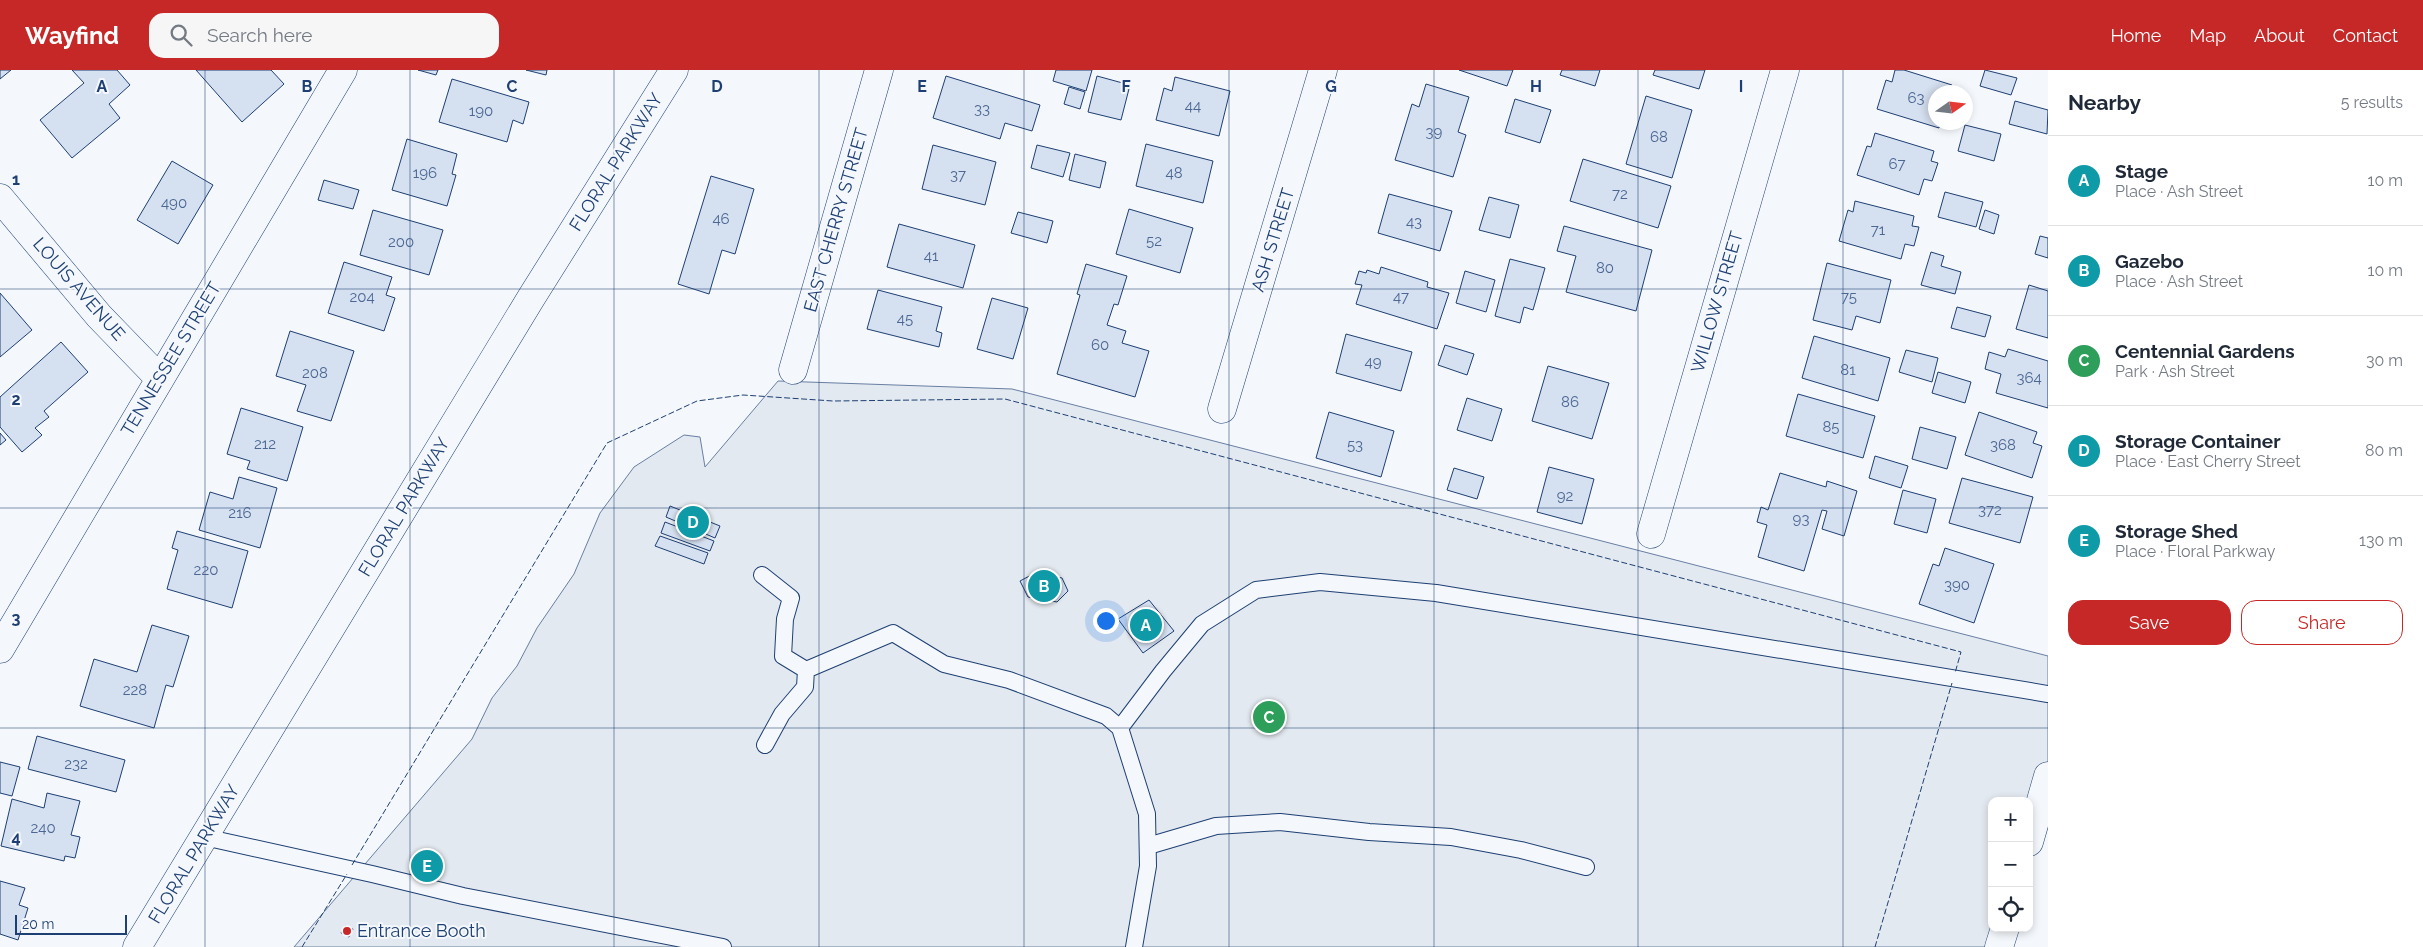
<!DOCTYPE html>
<html lang="en">
<head>
<meta charset="utf-8">
<style>
	:root { --surface:#fff; --page:#f6f6f7; --text:#1f2937; --muted:#747a83; --line:#e0e1e3; --accent:#c62828 }
	body { margin:0; font-family:Raleway,sans-serif; background:var(--page); color:var(--text) }
	.controls { position:absolute; right:15px; bottom:15px; display:grid; overflow:hidden; border-radius:10px; box-shadow:0 2px 8px #0003 }
	.controls button { width:45px; height:45px; display:grid; place-items:center; padding:0; border:0; border-bottom:1px solid var(--line); background:var(--surface); color:var(--text); font:25px sans-serif }
	.compass { position:absolute; left:1928px; top:15px; width:45px; height:45px; border-radius:50%; background:var(--surface); box-shadow:0 2px 8px #0003; rotate:76deg }
	.scale { position:absolute; left:15px; bottom:12px; width:112px; box-sizing:border-box; padding-left:5px; border:2px solid #1d3f73; border-top:0; font-size:14px; line-height:18px; white-space:nowrap; color:#1d3f73; -webkit-text-stroke:4px #f4f7fb; paint-order:stroke }
	.you { position:absolute; left:1105px; top:550px; width:18px; height:18px; margin:-12px; border:4px solid #fff; border-radius:50%; background:#1a73e8; box-shadow:0 0 0 8px #1a73e833 }
	.badge { display:grid; place-items:center; width:32px; height:32px; border-radius:50%; background:var(--accent); color:#fff; font-size:16px; font-weight:700 }
	.pin { position:absolute; translate:-50% -50%; border:2px solid #fff; box-shadow:0 1px 5px #0006 }
	.list { margin:0; padding:0; list-style:none }
	h2 { display:flex; justify-content:space-between; align-items:center; height:65px; margin:0; padding:0 20px; font-size:21px }
	h2 small { font-size:16px; font-weight:400; color:var(--muted) }
	.list li { display:grid; grid-template-columns:32px 1fr auto; gap:15px; align-items:center; box-sizing:border-box; height:90px; padding:0 20px; border-top:1px solid var(--line) }
	.list b { display:block; font-size:19px; white-space:nowrap }
	.list p { margin:0; font-size:16px; white-space:nowrap; color:var(--muted) }
	.list em { font-size:16px; font-style:normal; color:var(--muted) }
	.actions { display:flex; gap:10px; padding:15px 20px }
	.actions a { flex:1; padding:11px 0; border:1px solid var(--accent); border-radius:15px; text-align:center; font-size:18px; color:var(--accent) }
	.actions .main { background:var(--accent); color:#fff }
	.icon { flex:none; width:28px; height:28px; fill:none; stroke:currentColor; stroke-width:2; stroke-linecap:round; stroke-linejoin:round }
	.map { position:relative; flex:none; width:2048px; height:877px; overflow:hidden }
	header { display:flex; align-items:center; gap:30px; box-sizing:border-box; height:70px; padding:0 25px; background:var(--accent); color:#fff }
	header strong { font-size:24px }
	nav { display:flex; gap:28px; margin-inline-start:auto; font-size:18px }
	.search { width:350px; height:45px; background:var(--page); display:flex; align-items:center; gap:12px; box-sizing:border-box; padding:0 18px; border-radius:15px; color:var(--muted); font-size:19px }
	main { display:flex }
	aside { flex:1; background:var(--surface) }
	.map>svg:first-child { display:block }
</style>
</head>
<body>
<header>
<strong>Wayfind</strong>
<div class="search"><svg class="icon" aria-label="search" viewBox="0 0 24 24"><circle cx="10" cy="10" r="6"/><path d="M15 15l6 6"/></svg>Search here</div>
<nav><a>Home</a><a>Map</a><a>About</a><a>Contact</a></nav>
</header>
<main>
<div class="map">
<svg width="2048" height="877" viewBox="0 0 2048 877">
	<rect width="100%" height="100%" fill="#f4f7fb"/>
	<path fill="#e3e9f0" stroke="#687fa3" d="M778,311L1012,319L2048,586V708L2029,731H1992V858L2000,877H294L472,669L492,628L517,596L537,558L574,504L600,443L634,397L684,365L700,367L705,397Z"/>
	<path fill="#d5e0f0" stroke="#1d3f73" d="M0,0H11L0,9Z
		M72,0H117L130,15L109,34L120,48L72,88L40,50L84,13Z
		M196,0H271L284,14L242,52Z
		M418,0H438L436,5Z
		M526,0H547L546,5Z
		M1056,0H1092L1086,21L1053,11Z
		M1459,0H1513L1507,16Z
		M1562,0H1600L1595,16L1560,5Z
		M1655,0H1705L1699,19L1653,5Z
		M1895,0H1904L1952,15L1949,22H1936V52H1940L1939,58L1877,39L1886,10L1892,12Z
		M1985,0L2017,8L2011,25L1980,16Z
		M946,6L1040,35L1032,61L1005,53L1000,69L933,48Z
		M1097,6L1130,15L1121,50L1088,42Z
		M1175,7L1230,21L1219,66L1156,50L1164,18L1172,21Z
		M452,9L529,32L523,54L513,50L507,72L439,52Z
		M1426,14L1469,27L1458,62L1466,65L1453,107L1395,90L1412,34L1419,37Z
		M1069,17L1085,22L1080,39L1064,34Z
		M1646,26L1692,40L1672,108L1626,94Z
		M1515,29L1551,40L1540,73L1505,62Z
		M2015,31L2048,40L2047,64L2009,54Z
		M1965,55L2001,64L1994,91L1958,81Z
		M1875,63L1934,81L1931,91L1938,93L1932,111L1924,109L1919,125L1857,105L1867,76L1871,77Z
		M407,69L457,84L452,104L456,105L447,136L392,120Z
		M1146,74L1213,91L1203,133L1136,116Z
		M933,75L996,92L985,135L922,119Z
		M1037,75L1070,83L1063,107L1031,98Z
		M1075,84L1106,92L1100,118L1069,110Z
		M1583,89L1671,116L1658,158L1570,131Z
		M172,91L213,115L178,174L137,150Z
		M711,106L754,119L735,184L722,180L709,224L678,214Z
		M324,110L359,120L353,139L318,130Z
		M1945,122L1983,132L1976,157L1938,147Z
		M1389,124L1452,141L1440,181L1378,163Z
		M1489,127L1519,135L1510,168L1479,160Z
		M1855,131L1914,146L1912,156L1919,157L1914,176L1905,174L1901,189L1839,171L1848,140L1853,142Z
		M1129,139L1193,158L1180,203L1116,184Z
		M373,140L443,160L429,205L360,185Z
		M1985,140L1999,145L1994,164L1979,159Z
		M1018,142L1053,151L1047,173L1011,163Z
		M899,154L975,175L963,218L887,197Z
		M1564,156L1652,180L1636,241L1566,222L1576,186L1557,181Z
		M2040,166L2048,168V188L2035,184Z
		M1931,182L1944,186L1941,196L1961,202L1955,224L1921,215Z
		M1510,189L1545,198L1533,240L1524,237L1520,253L1495,246Z
		M344,192L392,207L386,225L395,228L384,261L328,243Z
		M1827,193L1891,210L1880,253L1856,246L1852,260L1813,250Z
		M1086,194L1127,206L1118,235L1114,234L1107,255L1126,261L1122,273L1149,281L1135,327L1057,304L1080,225L1077,224Z
		M1381,197L1428,212L1427,217L1449,223L1437,259L1356,234L1362,215L1355,214L1359,201L1366,203L1367,200L1379,204Z
		M1465,201L1495,210L1486,242L1456,233Z
		M2029,215L2048,221V268L2016,259Z
		M878,220L942,237L936,261L942,263L939,277L867,259Z
		M0,223L32,260L0,287Z
		M992,228L1028,238L1013,289L977,279Z
		M1957,237L1991,246L1985,267L1951,258Z
		M290,261L354,281L331,351L297,341L306,315L276,306Z
		M1346,264L1412,282L1401,321L1336,303Z
		M1814,266L1890,288L1878,331L1802,308Z
		M61,272L88,302L44,341L49,347L35,358L42,365L22,382L0,357V327Z
		M1445,275L1474,284L1467,305L1438,295Z
		M2008,279L2048,291V338L1996,323L2001,304L1985,299L1989,282L2005,287Z
		M1906,280L1938,288L1932,312L1899,302Z
		M1548,296L1609,313L1592,369L1532,351Z
		M1938,302L1971,312L1965,333L1932,323Z
		M1798,324L1875,346L1863,388L1786,366Z
		M1467,328L1502,339L1492,371L1457,360Z
		M241,338L303,357L287,411L247,399L250,391L227,384Z
		M1329,342L1394,361L1381,407L1316,388Z
		M1979,342L2037,362L2033,373L2042,376L2032,408L1965,385Z
		M1920,357L1956,367L1947,399L1912,389Z
		M0,363L6,370L0,375Z
		M1875,386L1908,396L1901,418L1869,408Z
		M1549,397L1594,409L1582,454L1537,442Z
		M1454,398L1484,407L1477,429L1447,420Z
		M1780,403L1826,417L1827,411L1857,421L1844,466L1822,459L1827,441L1822,440L1804,501L1758,487L1767,455L1757,452L1761,437L1768,440Z
		M239,407L277,418L260,478L199,460L210,422L233,429Z
		M1962,408L2033,427L2020,473L1949,453Z
		M1903,420L1936,429L1927,463L1894,454Z
		M670,436L720,456L715,468L666,447Z
		M665,452L714,471L710,481L661,463Z
		M177,461L248,481L232,538L167,519L178,480L172,478Z
		M660,466L708,483L704,494L655,476Z
		M1945,478L1994,494L1974,553L1919,534L1933,494L1939,496Z
		M1035,503L1062,508L1068,521L1057,532L1028,527L1020,511Z
		M1149,530L1174,561L1143,583L1118,549Z
		M152,555L189,566L173,617L166,615L154,658L80,636L94,589L137,602Z
		M37,666L125,690L116,722L28,699Z
		M0,692L20,697L12,726L0,723Z
		M47,723L80,731L71,765L80,767L75,788L65,786L64,791L1,776L12,729L44,738Z
		M436,788L437,800L419,803L417,790Z
		M413,791L439,794L438,809L412,806Z
		M0,811L25,818L19,835L28,838L18,870L0,864Z
		M345,856L353,859L349,867L341,863Z"/>
	<g fill="none" stroke-linecap="round" stroke-linejoin="round">
		<defs>
			<path id="service" d="M762,505L791,528L785,549L783,586L806,600L893,563L944,594L1009,610L1106,646L1120,658L1147,744L1148,796L1134,877
				M1120,658L1163,601L1202,554L1256,520L1320,512L1436,523L2048,624
				M765,675L782,644L805,617L806,600
				M204,767L372,804L463,826L723,877
				M1148,776L1216,756L1280,752L1369,762L1451,767L1521,780L1586,797"/>
			<path id="minor" d="M0,128L99,246L160,309
				M793,300L879,0
				M1222,339L1323,0
				M1651,464L1785,0
				M0,579L343,0
				M2029,772L2048,706
				M1999,877L2005,858"/>
			<path id="tertiary" d="M137,877L531,228L674,0"/>
		</defs>
		<use href="#service" stroke="#1d3f73" stroke-width="18"/>
		<use href="#minor" stroke="#1d3f73" stroke-width="29"/>
		<use href="#tertiary" stroke="#1d3f73" stroke-width="29"/>
		<use href="#service" stroke="#f4f7fb" stroke-width="16"/>
		<use href="#minor" stroke="#f4f7fb" stroke-width="28"/>
		<use href="#tertiary" stroke="#f4f7fb" stroke-width="28"/>
		<path stroke="#1d3f73" stroke-width="1" stroke-dasharray="6 2.5" stroke-linecap="butt" d="M352,795L607,373L697,331L743,325L833,331L1005,329L1961,582L1955,603
			M302,877L347,804
			M1875,877L1952,613"/>
	</g>
	<path fill="none" stroke="#1d3f73" stroke-width="1" stroke-opacity="0.55" d="M205,0V877M410,0V877M614,0V877M819,0V877M1024,0V877M1229,0V877M1434,0V877M1638,0V877M1843,0V877M0,219H2048M0,438H2048M0,658H2048"/>
	<circle fill="#c62828" stroke="#f4f7fb" stroke-width="2" cx="347" cy="861" r="5"/>
	<g text-anchor="middle" stroke-width="4" stroke-linejoin="round" paint-order="stroke">
		<g font-size="15" fill="#4b6792">
			<text x="1916" y="33">63</text>
			<text x="1193" y="41">44</text>
			<text x="982" y="44">33</text>
			<text x="481" y="46">190</text>
			<text x="1434" y="67">39</text>
			<text x="1659" y="72">68</text>
			<text x="1897" y="99">67</text>
			<text x="425" y="108">196</text>
			<text x="1174" y="108">48</text>
			<text x="958" y="110">37</text>
			<text x="1620" y="129">72</text>
			<text x="174" y="138">490</text>
			<text x="721" y="154">46</text>
			<text x="1414" y="157">43</text>
			<text x="1878" y="165">71</text>
			<text x="1154" y="176">52</text>
			<text x="401" y="177">200</text>
			<text x="931" y="191">41</text>
			<text x="1605" y="203">80</text>
			<text x="362" y="232">204</text>
			<text x="1401" y="232">47</text>
			<text x="1849" y="232">75</text>
			<text x="905" y="254">45</text>
			<text x="1100" y="280">60</text>
			<text x="1373" y="297">49</text>
			<text x="1848" y="305">81</text>
			<text x="315" y="308">208</text>
			<text x="2029" y="313">364</text>
			<text x="1570" y="337">86</text>
			<text x="1831" y="362">85</text>
			<text x="265" y="379">212</text>
			<text x="1355" y="380">53</text>
			<text x="2003" y="380">368</text>
			<text x="1565" y="431">92</text>
			<text x="1990" y="445">372</text>
			<text x="240" y="448">216</text>
			<text x="1801" y="454">93</text>
			<text x="206" y="505">220</text>
			<text x="1957" y="520">390</text>
			<text x="135" y="625">228</text>
			<text x="76" y="699">232</text>
			<text x="43" y="763">240</text>
		</g>
		<g font-size="18" fill="#1d3f73" stroke="#f4f7fb">
			<text transform="translate(616 92) rotate(-58)" y="6">FLORAL PARKWAY</text>
			<text transform="translate(836 150) rotate(-74)" y="6">EAST CHERRY STREET</text>
			<text transform="translate(1273 170) rotate(-73)" y="6">ASH STREET</text>
			<text transform="translate(79 219) rotate(49)" y="6">LOUIS AVENUE</text>
			<text transform="translate(1717 232) rotate(-74)" y="6">WILLOW STREET</text>
			<text transform="translate(171 289) rotate(-59)" y="6">TENNESSEE STREET</text>
			<text transform="translate(404 437) rotate(-59)" y="6">FLORAL PARKWAY</text>
			<text transform="translate(194 784) rotate(-59)" y="6">FLORAL PARKWAY</text>
		</g>
		<g font-size="18" fill="#1d3f73" stroke="#f4f7fb" text-anchor="start">
			<text x="357" y="867">Entrance Booth</text>
		</g>
	</g>
	<g font-size="16" text-anchor="middle" font-weight="bold" fill="#1d3f73" stroke="#f4f7fb" stroke-width="4" stroke-linejoin="round" paint-order="stroke">
		<text x="102" y="22">A</text>
		<text x="307" y="22">B</text>
		<text x="512" y="22">C</text>
		<text x="717" y="22">D</text>
		<text x="922" y="22">E</text>
		<text x="1126" y="22">F</text>
		<text x="1331" y="22">G</text>
		<text x="1536" y="22">H</text>
		<text x="1741" y="22">I</text>
		<text x="16" y="115">1</text>
		<text x="16" y="335">2</text>
		<text x="16" y="554">3</text>
		<text x="16" y="773">4</text>
	</g>
</svg>
<div class="controls">
<button>+</button>
<button>−</button>
<button><svg class="icon" aria-label="locate" viewBox="0 0 24 24"><circle cx="12" cy="12" r="6"/><path d="M12 2v4M12 18v4M2 12h4M18 12h4"/></svg></button>
</div>
<svg class="compass" viewBox="-18 -18 36 36"><path d="M0-13l5 13h-10z" fill="#e53935"/><path d="M0 13l5-13h-10z" fill="#747a83"/></svg>
<div class="scale">20 m</div>
<div class="you"></div>
<div class="pin badge" style="left:1146px;top:555px;background:#0f9aa8">A</div>
<div class="pin badge" style="left:1044px;top:516px;background:#0f9aa8">B</div>
<div class="pin badge" style="left:1269px;top:647px;background:#2e9e5b">C</div>
<div class="pin badge" style="left:693px;top:452px;background:#0f9aa8">D</div>
<div class="pin badge" style="left:427px;top:796px;background:#0f9aa8">E</div>
</div>
<aside>
<h2>Nearby<small>5 results</small></h2>
<ul class="list">
<li><span class="badge" style="background:#0f9aa8">A</span><div><b>Stage</b><p>Place · Ash Street</p></div><em>10 m</em></li>
<li><span class="badge" style="background:#0f9aa8">B</span><div><b>Gazebo</b><p>Place · Ash Street</p></div><em>10 m</em></li>
<li><span class="badge" style="background:#2e9e5b">C</span><div><b>Centennial Gardens</b><p>Park · Ash Street</p></div><em>30 m</em></li>
<li><span class="badge" style="background:#0f9aa8">D</span><div><b>Storage Container</b><p>Place · East Cherry Street</p></div><em>80 m</em></li>
<li><span class="badge" style="background:#0f9aa8">E</span><div><b>Storage Shed</b><p>Place · Floral Parkway</p></div><em>130 m</em></li>
</ul>
<div class="actions"><a class="main">Save</a><a>Share</a></div>
</aside>
</main>
</body>
</html>
